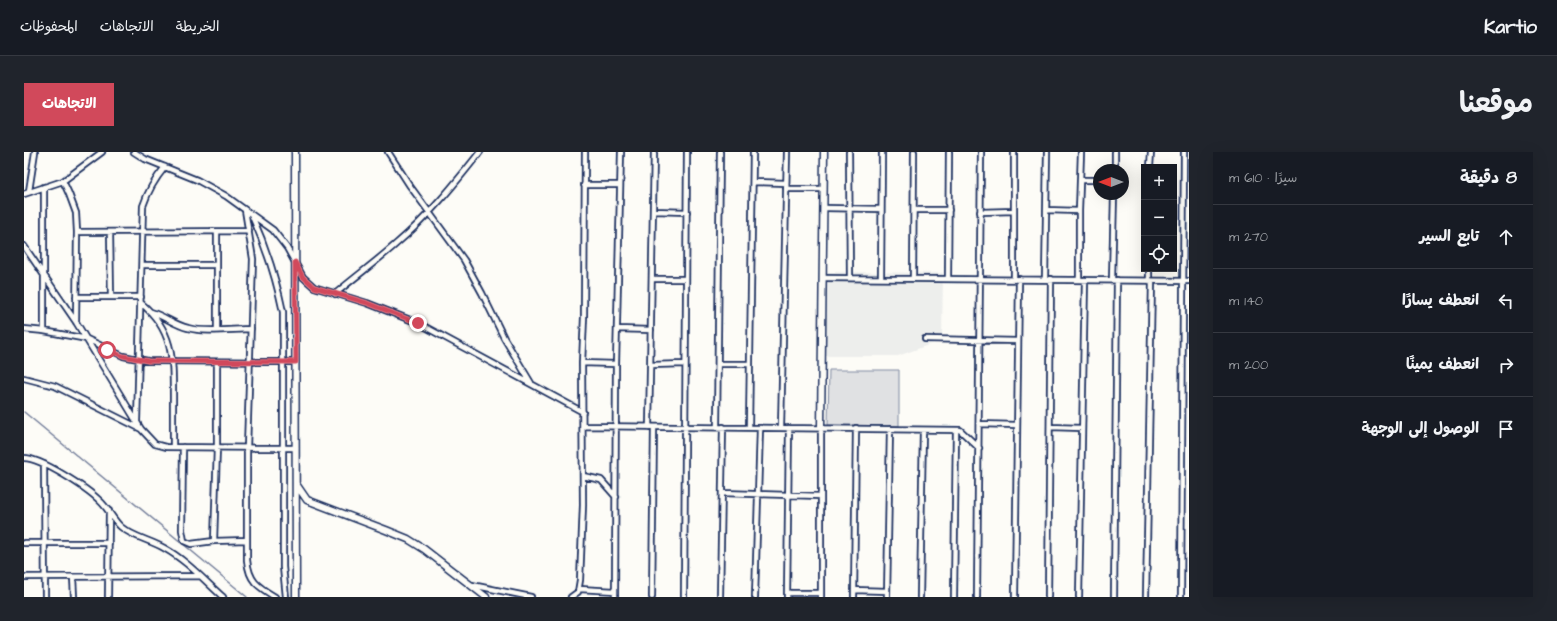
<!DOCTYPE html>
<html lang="ar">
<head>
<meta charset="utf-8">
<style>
	:root { --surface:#171b24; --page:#20242c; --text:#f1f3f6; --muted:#9ea1a6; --line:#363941; --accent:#d1495b }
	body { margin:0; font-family:"Architects Daughter","Playpen Sans Arabic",sans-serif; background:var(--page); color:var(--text); direction:rtl }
	.controls { position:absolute; right:12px; top:12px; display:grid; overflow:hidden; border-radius:0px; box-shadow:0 4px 16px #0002 }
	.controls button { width:36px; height:36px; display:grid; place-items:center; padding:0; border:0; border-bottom:1px solid var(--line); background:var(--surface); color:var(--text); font:20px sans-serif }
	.compass { position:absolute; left:1069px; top:12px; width:36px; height:36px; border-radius:50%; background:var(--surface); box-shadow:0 4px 16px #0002; rotate:270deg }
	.stop { position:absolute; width:12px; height:12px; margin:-9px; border:3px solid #d1495b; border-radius:50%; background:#fff }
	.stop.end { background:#d1495b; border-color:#fff; box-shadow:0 1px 4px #0008 }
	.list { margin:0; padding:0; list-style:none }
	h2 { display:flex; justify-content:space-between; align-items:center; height:52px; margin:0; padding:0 16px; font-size:17px }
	h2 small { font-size:13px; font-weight:400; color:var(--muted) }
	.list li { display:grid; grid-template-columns:26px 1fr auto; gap:12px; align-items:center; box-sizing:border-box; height:64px; padding:0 16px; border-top:1px solid var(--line) }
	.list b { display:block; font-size:15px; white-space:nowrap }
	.list em { font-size:13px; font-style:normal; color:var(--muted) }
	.icon { flex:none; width:22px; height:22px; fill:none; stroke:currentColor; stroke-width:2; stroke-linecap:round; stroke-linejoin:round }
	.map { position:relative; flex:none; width:1165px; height:445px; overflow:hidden; direction:ltr; border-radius:0px }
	header { display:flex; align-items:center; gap:24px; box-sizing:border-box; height:56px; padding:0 20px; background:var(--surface); border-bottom:1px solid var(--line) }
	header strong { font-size:19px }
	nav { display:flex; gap:22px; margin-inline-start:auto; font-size:14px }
	.intro { display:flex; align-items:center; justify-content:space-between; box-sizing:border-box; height:96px; padding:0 24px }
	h1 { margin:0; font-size:28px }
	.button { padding:10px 18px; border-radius:0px; background:var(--accent); color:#fff; font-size:14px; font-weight:700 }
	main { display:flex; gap:24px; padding:0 24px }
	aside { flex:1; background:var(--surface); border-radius:0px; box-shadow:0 4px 16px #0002 }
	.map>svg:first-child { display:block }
</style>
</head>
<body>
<header>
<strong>Kartio</strong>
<nav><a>الخريطة</a><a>الاتجاهات</a><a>المحفوظات</a></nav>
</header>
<div class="intro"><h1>موقعنا</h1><a class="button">الاتجاهات</a></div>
<main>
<aside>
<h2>8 دقيقة<small>سيرًا · 610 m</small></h2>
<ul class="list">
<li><svg class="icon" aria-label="ahead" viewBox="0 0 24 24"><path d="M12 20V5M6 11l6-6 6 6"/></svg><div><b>تابع السير</b></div><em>270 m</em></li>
<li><svg class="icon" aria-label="left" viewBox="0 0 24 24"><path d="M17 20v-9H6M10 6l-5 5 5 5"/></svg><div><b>انعطف يسارًا</b></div><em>140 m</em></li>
<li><svg class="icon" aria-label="right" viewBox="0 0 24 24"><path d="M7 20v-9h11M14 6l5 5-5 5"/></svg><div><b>انعطف يمينًا</b></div><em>200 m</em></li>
<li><svg class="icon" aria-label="arrive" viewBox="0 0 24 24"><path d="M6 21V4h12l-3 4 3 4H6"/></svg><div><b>الوصول إلى الوجهة</b></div></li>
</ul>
</aside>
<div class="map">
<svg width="1165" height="445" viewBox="0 0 1165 445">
	<rect width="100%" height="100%" fill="#fdfcf7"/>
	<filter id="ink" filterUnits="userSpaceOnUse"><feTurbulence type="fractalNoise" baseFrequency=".025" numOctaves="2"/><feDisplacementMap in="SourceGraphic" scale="8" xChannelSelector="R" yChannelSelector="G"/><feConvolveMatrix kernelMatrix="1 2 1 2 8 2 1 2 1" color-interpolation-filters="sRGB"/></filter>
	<g filter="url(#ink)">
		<path fill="#edeeec" d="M802,120L919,121L918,188L874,204H802Z"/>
		<path fill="#e0e1e3" stroke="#7e88a0" d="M805,218H875V274L804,273Z"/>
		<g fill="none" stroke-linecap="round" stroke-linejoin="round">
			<path stroke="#76819c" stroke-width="1.5" d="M0,260L223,445"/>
			<defs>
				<path id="street" d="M110,0L121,7L173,28L202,44L249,78L263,96L279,125L290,135L343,151L394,171L559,260
					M364,0L386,34L440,108L458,141L480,186L507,231
					M825,0L826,125
					M990,0V127
					M1126,15L1127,0
					M1091,18V0
					M1056,28H1075
					M39,29L45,42L52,61L53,80L52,170
					M729,30L762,31
					M560,33H595
					M20,35V179
					M762,37H800
					M5,39L11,0
					M0,42L39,29L78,0
					M800,56L857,57
					M221,58L229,107L223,296V408C225,429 233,434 251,445
					M890,58H925
					M1022,58L1055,59
					M630,59L663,60
					M956,60L990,59
					M228,64C242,95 252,126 259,160V415L262,445
					M53,80L225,79
					M86,80L87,145
					M193,80V177
					M0,94L52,170L117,277L131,292L142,295L272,296
					M118,113H193
					M857,125L858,0
					M799,126L1165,129
					M889,126L890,0
					M628,127H662
					M924,127L925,0
					M1021,127L1023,0
					M1055,128V59L1057,0
					M1088,128L1090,42
					M1125,129V117
					M311,142C331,125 353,109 372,92C404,65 430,33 456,0
					M52,145H117
					M117,151C149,178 149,205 149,243C149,260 149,278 149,295
					M127,160C140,164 151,173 164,176C181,181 209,177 227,177
					M0,177L20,179L63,187L99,204L124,209L272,210
					M593,177L627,178
					M901,187L994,189
					M558,211L592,212
					M694,212H726
					M627,213L661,212
					M0,226L31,234L117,277
					M113,269L119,54C124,39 131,27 141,15
					M955,272L993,273
					M559,274L936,278L955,296
					M625,275L630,0
					M693,275L696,0
					M725,275L729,0
					M1026,275L1058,276
					M757,276L763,0
					M159,295L158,378L160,389L167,392L190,389L223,388
					M0,306C17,306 63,336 76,349C84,356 89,368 97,375C109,385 126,388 140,396C162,408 180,428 199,445
					M20,312L21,445
					M559,324L577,328L592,345
					M698,341L797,344
					M190,389L193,295V211
					M0,391H85
					M0,425L176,424
					M49,425L50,445
					M448,433L507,445
					M555,437L591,439
					M830,438L863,439
					M763,441H797
					M84,445L85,359
					M547,445L554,440L556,428L559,353L558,211L560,165L561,0
					M591,445L592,212L597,0
					M628,445L630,275
					M660,445L663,0
					M696,445L699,275
					M731,445L736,276
					M763,445L765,276
					M797,445V276
					M830,445L832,276
					M863,445L866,277
					M896,445L899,278
					M930,445L932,278
					M953,445L957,0
					M991,445L995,127
					M1024,445L1027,127
					M1055,445L1061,128
					M1090,445L1093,128
					M1122,445L1128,129
					M1157,445L1160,0"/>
				<path id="secondary" d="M271,0L272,445
					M797,276L800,0
					M272,332L283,348L362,378L384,387L400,397L462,445"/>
			</defs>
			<use href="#street" stroke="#1b2f5e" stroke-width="8"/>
			<use href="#secondary" stroke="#1b2f5e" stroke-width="9"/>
			<use href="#street" stroke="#fdfcf7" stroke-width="4.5"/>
			<use href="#secondary" stroke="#fdfcf7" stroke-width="6"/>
		</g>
	</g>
	<g fill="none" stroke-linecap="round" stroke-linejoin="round" filter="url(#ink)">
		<path stroke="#d1495b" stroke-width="5" d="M83,198L99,204L124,209L272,210L271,110L279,125L290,135L343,151L394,171"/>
	</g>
</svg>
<div class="controls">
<button>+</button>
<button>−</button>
<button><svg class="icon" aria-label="locate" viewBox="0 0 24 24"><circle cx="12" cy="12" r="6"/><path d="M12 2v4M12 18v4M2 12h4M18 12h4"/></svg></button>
</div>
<svg class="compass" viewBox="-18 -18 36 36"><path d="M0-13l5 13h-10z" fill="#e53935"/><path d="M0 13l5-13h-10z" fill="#9ea1a6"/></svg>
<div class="stop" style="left:83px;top:198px"></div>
<div class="stop end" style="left:394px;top:171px"></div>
</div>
</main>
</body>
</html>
